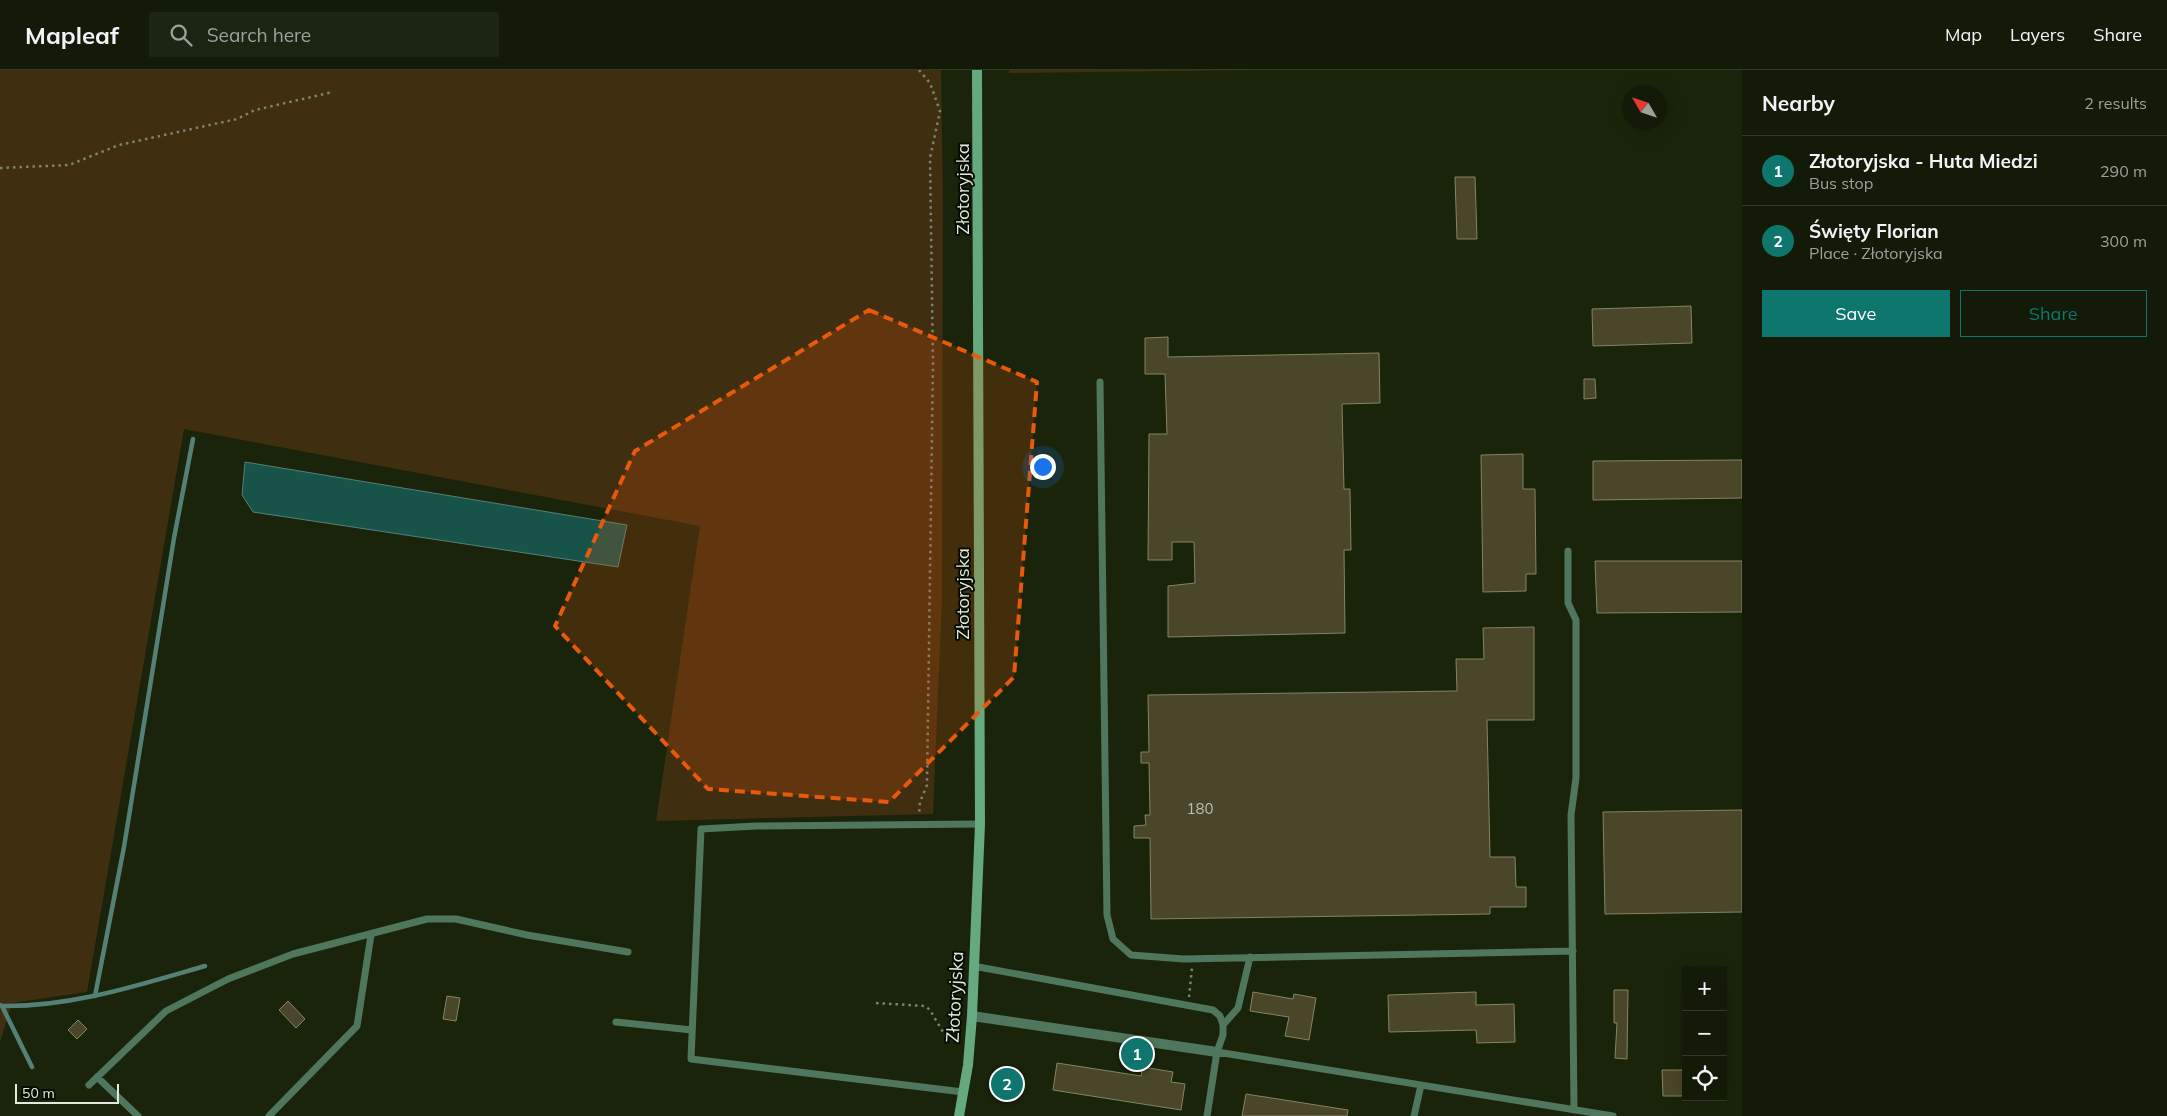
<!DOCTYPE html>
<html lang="en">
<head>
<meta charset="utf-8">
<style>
	:root { --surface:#131b08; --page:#1c2412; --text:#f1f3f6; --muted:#9da19c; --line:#323929; --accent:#0f766e }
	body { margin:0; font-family:Mulish,sans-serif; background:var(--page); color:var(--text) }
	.controls { position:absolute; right:15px; bottom:15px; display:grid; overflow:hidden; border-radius:0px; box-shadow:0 5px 20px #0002 }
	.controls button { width:45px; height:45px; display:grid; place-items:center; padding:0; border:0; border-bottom:1px solid var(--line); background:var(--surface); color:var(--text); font:25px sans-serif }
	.compass { position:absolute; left:1622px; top:15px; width:45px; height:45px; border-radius:50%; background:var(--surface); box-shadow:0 5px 20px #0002; rotate:309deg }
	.scale { position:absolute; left:15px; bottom:12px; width:104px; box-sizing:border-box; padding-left:5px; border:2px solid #e2eadb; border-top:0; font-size:14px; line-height:18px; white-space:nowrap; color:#e2eadb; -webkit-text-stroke:4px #070c03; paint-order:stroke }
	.you { position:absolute; left:1042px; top:396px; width:18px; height:18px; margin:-12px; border:4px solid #fff; border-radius:50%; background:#1a73e8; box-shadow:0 0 0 8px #1a73e833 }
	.badge { display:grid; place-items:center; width:32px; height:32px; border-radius:50%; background:var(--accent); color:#fff; font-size:16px; font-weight:700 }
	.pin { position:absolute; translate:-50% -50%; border:2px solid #fff; box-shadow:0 1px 5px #0006 }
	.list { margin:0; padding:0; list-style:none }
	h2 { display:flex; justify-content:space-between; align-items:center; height:65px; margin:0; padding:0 20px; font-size:21px }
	h2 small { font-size:16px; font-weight:400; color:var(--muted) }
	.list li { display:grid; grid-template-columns:32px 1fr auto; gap:15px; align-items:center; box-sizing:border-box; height:70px; padding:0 20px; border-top:1px solid var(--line) }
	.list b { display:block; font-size:19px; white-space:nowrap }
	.list p { margin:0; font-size:16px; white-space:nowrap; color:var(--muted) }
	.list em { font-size:16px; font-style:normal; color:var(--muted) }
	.actions { display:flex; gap:10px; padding:15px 20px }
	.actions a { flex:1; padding:11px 0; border:1px solid var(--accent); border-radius:0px; text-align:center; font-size:18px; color:var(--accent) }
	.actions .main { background:var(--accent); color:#fff }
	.icon { flex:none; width:28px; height:28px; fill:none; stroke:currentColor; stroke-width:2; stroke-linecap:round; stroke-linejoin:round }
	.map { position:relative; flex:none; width:1742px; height:1046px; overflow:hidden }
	header { display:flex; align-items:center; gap:30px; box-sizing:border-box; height:70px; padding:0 25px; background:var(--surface); border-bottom:1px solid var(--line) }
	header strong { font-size:24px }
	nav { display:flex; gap:28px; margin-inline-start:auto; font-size:18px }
	.search { width:350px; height:45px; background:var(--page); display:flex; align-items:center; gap:12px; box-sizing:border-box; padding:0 18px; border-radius:0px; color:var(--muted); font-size:19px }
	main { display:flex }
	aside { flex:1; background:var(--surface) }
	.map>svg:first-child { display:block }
</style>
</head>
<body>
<header>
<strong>Mapleaf</strong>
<div class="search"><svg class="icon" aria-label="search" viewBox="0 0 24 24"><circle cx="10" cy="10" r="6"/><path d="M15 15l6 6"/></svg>Search here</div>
<nav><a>Map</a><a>Layers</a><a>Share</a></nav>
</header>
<main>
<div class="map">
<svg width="1742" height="1046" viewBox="0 0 1742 1046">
	<rect width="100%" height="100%" fill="#19240b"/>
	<path fill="#402e10" d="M0,0H941L943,130L942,528L933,744L656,751L700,456L184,359L87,922L12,933L0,972Z
		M1009,0H1262L1009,3Z"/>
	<path fill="#18534a" stroke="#558076" d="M245,392L627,455L618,497L253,442L242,425Z"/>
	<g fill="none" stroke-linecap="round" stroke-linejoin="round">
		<path stroke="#558076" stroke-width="4.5" d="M95,926L124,777L174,468L193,369
			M0,935L2,936L32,997
			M2,936C72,937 139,915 205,896"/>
	</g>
	<path fill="#494629" stroke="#868464" d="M1455,107H1475L1477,169H1457Z
		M1691,236L1692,273L1593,276L1592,239Z
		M1168,267V287L1379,283L1380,333L1342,334L1344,419H1350L1351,480H1344L1345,563L1168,567V516L1195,513L1194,472H1172V490H1148L1149,364H1167L1165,304H1145V268Z
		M1584,309H1595L1596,328L1584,329Z
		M1523,384V419H1535L1536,504H1526V521L1483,522L1481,385Z
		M1742,390V428L1593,430V391Z
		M1595,491H1742V542L1597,543Z
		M1534,557V650H1487L1490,787H1515L1516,817H1526V837H1490V844L1151,849L1150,768H1134V756L1146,755L1145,745H1150L1149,693H1141V682H1149L1148,625L1457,621L1456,589H1484L1483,558Z
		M1742,740V842L1605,844L1603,742Z
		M1614,920H1628L1627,989L1615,988L1617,953H1614Z
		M1253,922L1293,929L1294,924L1316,928L1309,970L1285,966L1289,947L1250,941Z
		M1476,922V935L1514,934L1515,972L1477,973L1476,960L1389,962L1388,925Z
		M447,926L460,928L456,951L443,949Z
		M288,931L305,949L296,958L279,940Z
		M78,950L87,959L77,969L68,960Z
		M1057,993L1141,1006L1143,997L1173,1002L1171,1012L1185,1014L1181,1040L1053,1020Z
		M1662,1000H1686V1026H1663Z
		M1246,1024L1348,1040L1347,1046H1242Z"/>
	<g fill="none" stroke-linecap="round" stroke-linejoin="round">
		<path stroke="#7a8470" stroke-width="2.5" stroke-dasharray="2.5 4" stroke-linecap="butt" d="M919,0L930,13L940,41L930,88L933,293L927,715L920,732L919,745
			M0,98L69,95L119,75L237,49L255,40L333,22
			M1189,927L1192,898
			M876,933L925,936L930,940L946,967L956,969"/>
		<path stroke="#4f775d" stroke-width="7" d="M1100,312L1107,845L1113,869L1131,885L1184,889L1573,881
			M1568,481V533L1576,550V708L1571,745L1574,1040
			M973,896L1213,940L1220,946L1223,955V965L1217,982L1207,1046
			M616,952L692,960
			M1223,955L1238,938L1250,887
			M1217,982L1613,1046
			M97,1007L138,1046
			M89,1015L166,941L228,909L293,884L427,849H456L527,865L628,882
			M963,1022L691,989L701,759L756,756L980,754
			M269,1046L357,956L371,865
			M1414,1046L1421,1015"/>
		<path stroke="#4f775d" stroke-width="10" d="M972,946L1217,982"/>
		<path stroke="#66a97f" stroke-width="10" d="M959,1046L968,995L972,946L980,754L977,0"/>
	</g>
	<path fill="#e8590c" fill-opacity="0.2" stroke="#e8590c" stroke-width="4" stroke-dasharray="10 6" stroke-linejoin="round" d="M869,240L1037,312L1014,607L889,732L708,719L555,556L635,381Z"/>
	<g text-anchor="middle" stroke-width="4" stroke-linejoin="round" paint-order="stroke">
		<g font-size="15" fill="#bcc1ae">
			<text x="1200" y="744">180</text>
		</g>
		<g font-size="18" fill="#e2eadb" stroke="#070c03">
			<text transform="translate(963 119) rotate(-90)" y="6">Złotoryjska</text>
			<text transform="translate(963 524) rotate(-90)" y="6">Złotoryjska</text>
			<text transform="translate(955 927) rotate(-87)" y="6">Złotoryjska</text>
		</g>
	</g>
</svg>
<div class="controls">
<button>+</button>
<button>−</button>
<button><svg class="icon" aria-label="locate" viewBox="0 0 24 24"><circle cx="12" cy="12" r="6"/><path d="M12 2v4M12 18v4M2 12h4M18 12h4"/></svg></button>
</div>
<svg class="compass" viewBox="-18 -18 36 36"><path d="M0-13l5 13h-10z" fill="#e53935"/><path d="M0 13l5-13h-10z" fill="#9da19c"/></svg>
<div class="scale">50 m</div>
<div class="you"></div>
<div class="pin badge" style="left:1137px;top:984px">1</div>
<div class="pin badge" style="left:1007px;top:1014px">2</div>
</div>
<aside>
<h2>Nearby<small>2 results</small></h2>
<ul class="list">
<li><span class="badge">1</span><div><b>Złotoryjska - Huta Miedzi</b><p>Bus stop</p></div><em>290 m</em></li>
<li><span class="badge">2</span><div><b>Święty Florian</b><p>Place · Złotoryjska</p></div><em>300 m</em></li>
</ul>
<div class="actions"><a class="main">Save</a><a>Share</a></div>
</aside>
</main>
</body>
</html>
